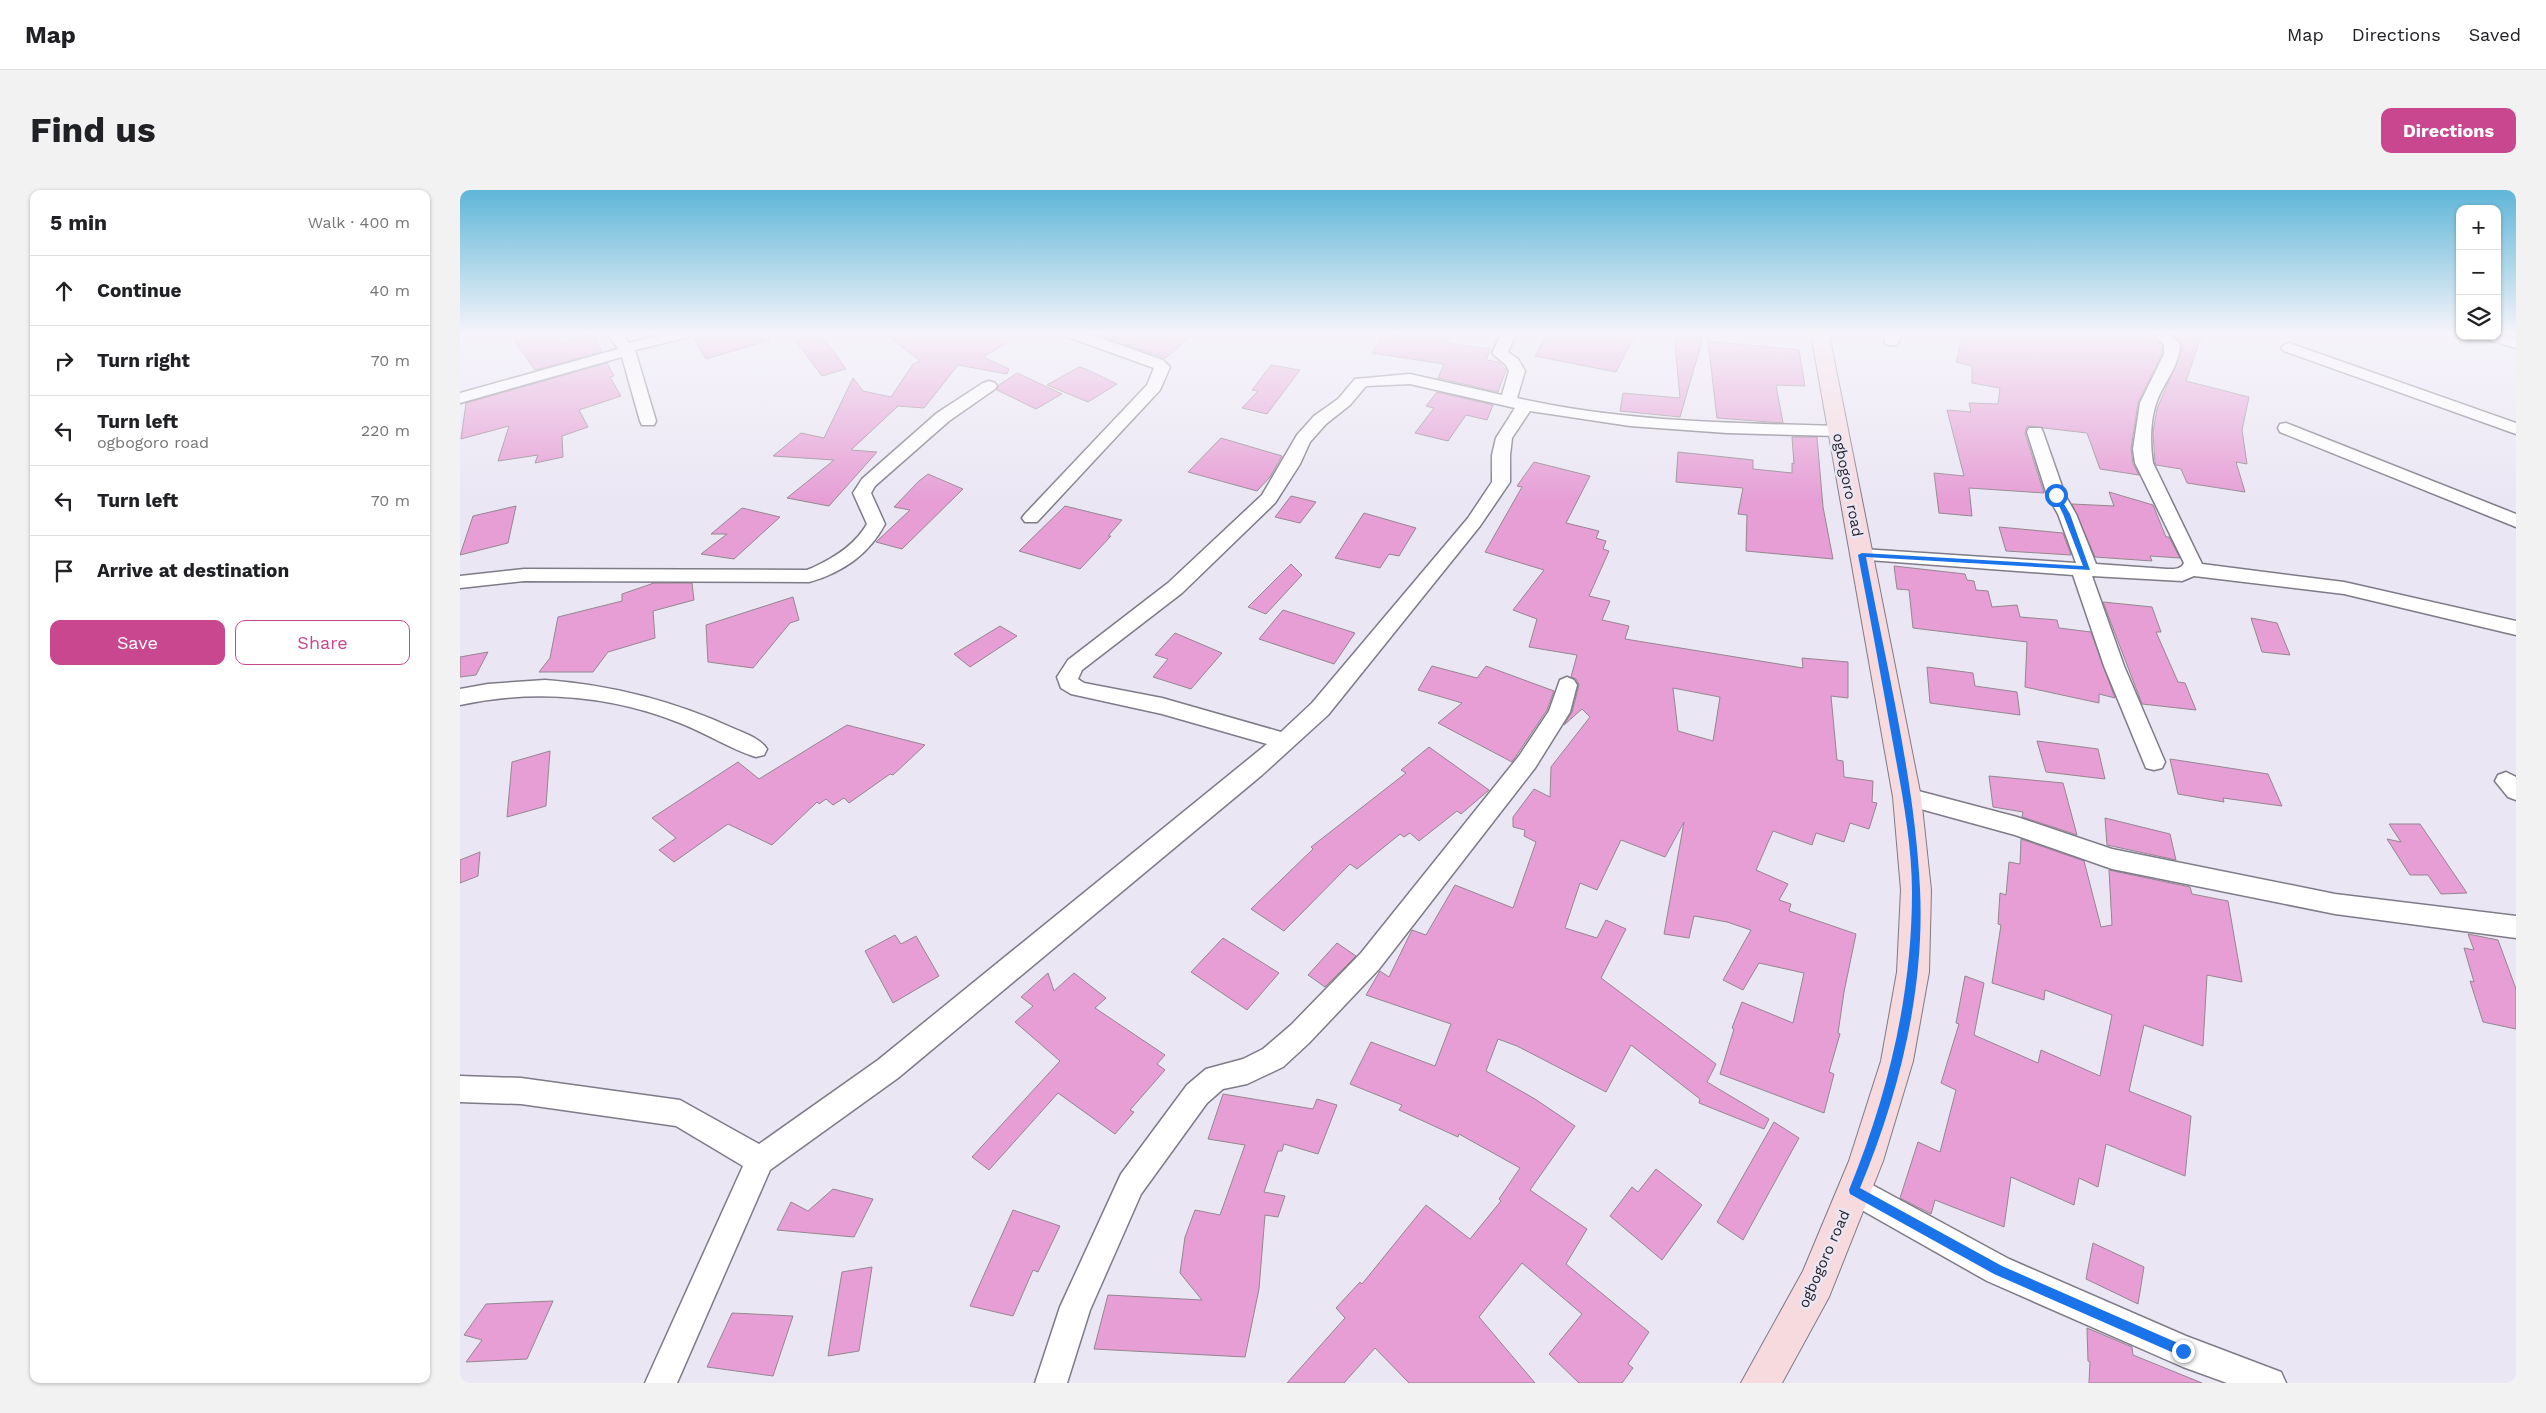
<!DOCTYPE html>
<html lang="en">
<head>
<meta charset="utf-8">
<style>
	:root { --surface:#fff; --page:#f2f2f2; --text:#202124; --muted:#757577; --line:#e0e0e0; --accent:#c9478e }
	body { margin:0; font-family:"Work Sans",sans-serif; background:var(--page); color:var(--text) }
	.controls { position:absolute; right:15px; top:15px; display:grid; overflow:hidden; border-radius:10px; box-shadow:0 1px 4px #0004 }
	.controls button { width:45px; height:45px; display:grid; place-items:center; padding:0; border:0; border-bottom:1px solid var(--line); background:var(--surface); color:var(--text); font:25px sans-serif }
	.stop { position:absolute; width:15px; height:15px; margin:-11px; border:4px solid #1a73e8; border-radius:50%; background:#fff }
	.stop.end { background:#1a73e8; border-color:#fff; box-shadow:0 1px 5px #0008 }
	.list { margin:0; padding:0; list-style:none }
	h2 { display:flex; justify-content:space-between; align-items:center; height:65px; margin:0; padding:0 20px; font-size:21px }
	h2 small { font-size:16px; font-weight:400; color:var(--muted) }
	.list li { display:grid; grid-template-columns:32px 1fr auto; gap:15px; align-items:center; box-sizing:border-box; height:70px; padding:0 20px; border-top:1px solid var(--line) }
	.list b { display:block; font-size:19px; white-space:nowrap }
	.list p { margin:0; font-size:16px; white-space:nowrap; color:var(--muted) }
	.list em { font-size:16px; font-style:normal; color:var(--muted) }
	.actions { display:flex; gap:10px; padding:15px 20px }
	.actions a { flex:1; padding:11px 0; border:1px solid var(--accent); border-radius:10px; text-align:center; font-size:18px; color:var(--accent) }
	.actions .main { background:var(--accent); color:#fff }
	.icon { flex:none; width:28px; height:28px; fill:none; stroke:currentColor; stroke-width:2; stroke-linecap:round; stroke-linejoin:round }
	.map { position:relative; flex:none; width:2056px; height:1193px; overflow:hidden; border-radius:10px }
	header { display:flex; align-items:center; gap:30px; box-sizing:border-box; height:70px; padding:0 25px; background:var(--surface); border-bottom:1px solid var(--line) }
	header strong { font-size:24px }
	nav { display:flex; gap:28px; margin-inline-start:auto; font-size:18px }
	.intro { display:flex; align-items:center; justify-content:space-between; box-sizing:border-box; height:120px; padding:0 30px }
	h1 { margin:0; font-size:35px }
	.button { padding:12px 22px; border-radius:10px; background:var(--accent); color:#fff; font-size:18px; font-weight:700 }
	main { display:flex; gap:30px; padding:0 30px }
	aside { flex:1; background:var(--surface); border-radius:10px; box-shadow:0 1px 4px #0004 }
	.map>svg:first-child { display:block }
</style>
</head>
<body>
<header>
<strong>Map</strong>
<nav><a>Map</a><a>Directions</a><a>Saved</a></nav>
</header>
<div class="intro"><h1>Find us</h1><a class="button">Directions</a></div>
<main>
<aside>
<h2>5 min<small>Walk · 400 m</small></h2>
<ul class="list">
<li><svg class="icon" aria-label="ahead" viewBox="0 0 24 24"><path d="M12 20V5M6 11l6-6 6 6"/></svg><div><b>Continue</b></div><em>40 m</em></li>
<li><svg class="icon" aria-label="right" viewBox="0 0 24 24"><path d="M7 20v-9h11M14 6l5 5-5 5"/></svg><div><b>Turn right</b></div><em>70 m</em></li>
<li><svg class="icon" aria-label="left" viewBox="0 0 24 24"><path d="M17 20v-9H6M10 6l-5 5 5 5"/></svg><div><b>Turn left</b><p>ogbogoro road</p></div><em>220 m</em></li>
<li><svg class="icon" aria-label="left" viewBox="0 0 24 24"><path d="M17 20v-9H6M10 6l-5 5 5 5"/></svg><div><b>Turn left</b></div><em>70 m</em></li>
<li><svg class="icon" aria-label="arrive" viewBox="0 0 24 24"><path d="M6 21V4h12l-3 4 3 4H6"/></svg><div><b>Arrive at destination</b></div></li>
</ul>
<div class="actions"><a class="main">Save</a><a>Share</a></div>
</aside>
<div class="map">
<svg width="2056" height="1193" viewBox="0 0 2056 1193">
	<rect width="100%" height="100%" fill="#eae6f4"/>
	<path fill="#e69ed5" stroke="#948790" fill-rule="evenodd" d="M50,144H94L100,153L133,144L142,162L75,180Z
		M233,144H309L310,150L246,169L232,146Z
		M331,144H361L386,179L362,186Z
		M425,144H528L548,152L523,167L549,179L547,184L498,175L464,218L438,216L391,260L417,262L369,316L327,308L374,270L313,266L341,243L364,248L393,188L403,201L431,207L453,174L460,171Z
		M644,144H733L706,168L643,147Z
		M924,144L960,148L962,144H991L986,153L1030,159L1026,170L1039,172L1046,180L1038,202L978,188L984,174L912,163Z
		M1087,144H1175L1156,182L1075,166Z
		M1214,144H1244L1220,227L1160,221L1163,203L1220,208Z
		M1503,144H1692L1702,156V164L1678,213L1671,259L1673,274L1679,285L1640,279L1627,243L1567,236L1565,243L1584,303L1509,298L1512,326L1479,323L1474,283L1504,286L1487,220L1511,222L1509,213L1538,214L1540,198L1512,193V176L1496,172Z
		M1713,144H1742L1726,191L1789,207L1782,240L1787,274L1776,272L1785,302L1727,293L1721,279L1696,275L1695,272L1693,242L1697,219L1721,162V153Z
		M1248,151L1339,160L1345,196L1316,195L1323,233L1257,228Z
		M147,173L154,186L150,187L161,206L119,220L128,237L102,246L103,267L75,273L78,265L38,271L49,236L1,249L6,213Z
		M811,175L840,180L807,224L782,218L798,201L792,200Z
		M619,177L626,179L657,194L628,212L587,195Z
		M557,183L602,204L576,219L537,200L539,195Z
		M977,202L1033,215L1027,230L1006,225L988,251L955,243L974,218L966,216Z
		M1332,247H1357L1363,317L1373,369L1286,361L1287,325L1278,324L1283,298L1216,292L1218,262L1293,270V279L1332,283V273L1334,274Z
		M761,248L822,266L810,287L797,301L728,282Z
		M1074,272L1130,286L1106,333L1139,341L1136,348L1146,351L1143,359L1149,361L1129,406L1150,411L1142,430L1169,436L1165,449L1343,478L1342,468L1388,472V508L1371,506L1377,570L1383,571L1384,587L1413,591L1412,612L1417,613L1409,639L1390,633L1384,652L1356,643L1352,655L1313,641L1296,680L1328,694L1319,710L1331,714L1329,721L1396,744L1384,802L1378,843L1380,844L1369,882L1374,884L1364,923L1260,884L1274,839L1272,838L1282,812L1333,833L1344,783L1299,773L1283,800L1263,790L1291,740L1267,732L1234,726L1229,748L1204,744L1224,632L1205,667L1161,650L1137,700L1120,693L1105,738L1137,748L1146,730L1166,739L1141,788L1256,874L1247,892L1309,929L1304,939L1239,913L1240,909L1171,855L1146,902L1057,856L1038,849L1026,881L1075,909L1115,936L1070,1000L1127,1039L1106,1074L1189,1142L1168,1174L1173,1178L1162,1193H1119L1089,1164L1122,1124L1062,1073L1019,1127L1075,1193H949L915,1158L884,1193H827L885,1128L876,1118L900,1092L902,1094L966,1015L1010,1049L1041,1011L1039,1009L1060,978L999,944L998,947L939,920L942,915L890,894L911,852L975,876L991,834L906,805L920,781L929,787L952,740L966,745L995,695L1053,718L1076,652L1064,646L1065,640L1053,637V627L1074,599L1090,607L1091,577L1130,527L1122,519L1104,535L1112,522L1119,495L1116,489L1111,487L1117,465L1069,457L1077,429L1053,420L1084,380L1025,362L1062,297L1057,296ZM1213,498L1260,507L1253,551L1218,541Z
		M468,284L503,299L442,359L416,352L450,320L434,317L459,291Z
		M1649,302L1693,315L1706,347H1709L1720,368L1690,366L1692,371L1635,367L1612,314L1654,316Z
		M831,306L856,312L840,333L815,327Z
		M56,316L48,353L0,365L13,326Z
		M605,316L662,330L648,346H651L620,379L559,361Z
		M282,318L320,327L274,369L241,364L267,344H251Z
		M904,323L956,338L939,366L929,364L920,378L875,368Z
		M1539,337L1603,343L1611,365L1546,361Z
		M831,374L842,385L806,424L788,417Z
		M1434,376L1505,384L1507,390L1514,391L1516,400L1528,401L1532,417L1557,415L1560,427L1597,430L1599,438L1631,442L1655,508L1639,504V513L1565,497L1567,452L1453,438L1449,400L1437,399Z
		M194,393H232L234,410L193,421L195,448L148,462L133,482H79L90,468L98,427L162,411V404Z
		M333,407L339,430L330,433L293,478L248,472L246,435Z
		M1643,412L1692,417L1701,442H1696L1718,492L1725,493L1736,520L1682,514Z
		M823,420L895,443L874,474L799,449Z
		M1791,428L1817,433L1830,465L1802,462Z
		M540,436L557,446L510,477L494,464Z
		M715,443L762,463L731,499L693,487L708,469L695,465Z
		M28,462L16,485L0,487V467Z
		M972,476L1017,488L1026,476L1094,501L1087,520L1052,572L978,533L1002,513L958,500Z
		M1467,477L1513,483L1515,496L1557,502L1560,525L1470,513Z
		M387,535L465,555L433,585L430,584L389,613L384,608L373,615L366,609L359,614L357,612L312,655L268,634L214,672L199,660L216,648L192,628L278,572L299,589Z
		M1577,551L1638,559L1645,589L1586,582Z
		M969,557L1029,600L1001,624L997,621L959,651L950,643L944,647L940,644L897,679L890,674L824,741L791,719L853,659L851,657L946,583L941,580Z
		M90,561L86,616L47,627L52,572Z
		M1710,569L1808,584L1822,616L1763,608L1764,612L1718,604Z
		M1529,586L1603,593L1617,645L1562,627L1563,622L1533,617Z
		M1645,628L1710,644L1716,670L1647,655Z
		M1929,634H1960L2007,703L1981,704L1968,685H1950L1927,649L1941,652Z
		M1561,649L1624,671L1641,737L1652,735L1649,680L1730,697L1732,704L1768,711L1782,792L1747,785L1743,856L1684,835L1669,901L1731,926L1725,986L1646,954L1638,997L1619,988L1614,1015L1551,987L1544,1037L1475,1010L1471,1024L1440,1008L1458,952L1480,962L1496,900L1481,893L1499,834L1496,833L1505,786L1524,793L1514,845L1578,873L1581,860L1640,886L1652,825L1585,800L1584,810L1532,793L1541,735L1538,734L1540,703L1546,705L1549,672L1560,674Z
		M20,662L18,686L0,693V670Z
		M2008,744L2038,750L2056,799V839L2023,832L2010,791L2014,792L2004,758L2014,760Z
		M435,745L441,754L456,746L479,786L433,813L405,761Z
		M763,748L819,783L787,820L731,782Z
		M877,753L896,766L865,797L848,785Z
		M588,783L594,801L614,783L646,808L635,818L705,865L697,874L705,880L670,920L674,922L655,944L598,903L529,980L512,967L600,871L555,832L573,816L561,807Z
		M763,904L853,919L857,909L877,915L858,964L824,954L822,961H818L804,1002L825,1006L818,1027L805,1025L799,1099L785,1167L634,1159L648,1105L742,1110L720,1083L725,1047L735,1020L760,1025L785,955L748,949Z
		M1314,932L1339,948L1283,1050L1257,1032Z
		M1196,979L1242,1015L1202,1070L1150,1026L1172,997L1178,1002Z
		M373,999L413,1009L394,1047L317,1040L331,1012L348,1021Z
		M553,1020L600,1036L578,1082L573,1080L553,1126L510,1116Z
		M1633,1053L1684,1077L1678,1114L1626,1089Z
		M412,1077L399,1161L368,1166L382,1082Z
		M93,1111L67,1169L6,1172L22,1150L4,1145L26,1114Z
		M272,1123L333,1126L313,1186L247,1177Z
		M1627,1138L1672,1157L1673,1165L1742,1193H1629L1630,1172L1628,1171Z"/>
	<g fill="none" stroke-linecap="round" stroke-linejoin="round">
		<defs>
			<path id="street" d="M148,144H163L169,153L204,144H231L229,147L175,160L196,231L194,235H182L180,231L162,167L0,213V203L158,159Z
				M606,144H629L703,170L710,177L700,200L577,332H565L562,328L565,324L687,195L694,178L608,147Z
				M1041,144H1056L1048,162L1058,169L1065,181L1057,208C1162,232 1271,233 1378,236L1384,237L1386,241L1384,245L1378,246L1267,243L1170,236L1070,221L1052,248L1050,265V292L1020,336L868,525L802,585L438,888L310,980L217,1193H185L283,976L216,936L61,914L0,912V886L61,888L220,910L299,954L418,870L807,554L702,524L611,504L601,498L597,487L608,470L708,393L802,305L837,245L854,226L878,209L895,189L950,184L1042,205L1049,181L1046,175L1032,163ZM950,194L1055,218L1036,248L1032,265V292L1008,328L852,513L821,542L702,508L624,493L618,489L622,480L722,403L815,313L840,274L850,252L866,234L890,215L906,196Z
				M1426,144H1442L1437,155H1427L1424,152Z
				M1694,144H1710L1720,154C1720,175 1704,192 1697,211C1690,229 1690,255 1693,273L1742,374L1884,392L2056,431V445L1884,404L1734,386L1722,391L1632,386L1664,476L1705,572L1702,578L1694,580L1686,578L1644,476L1613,385L1395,369L1393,365L1395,361L1402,359L1616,373L1598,324L1587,305L1567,242L1569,238H1581L1583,242L1605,305L1616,324L1636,374L1707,379C1713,379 1721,380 1724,373L1675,273L1673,259L1680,213L1704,164V155Z
				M2037,144L2056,148V158L2026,149L2024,146H2037Z
				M1829,153L2056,233V244L1824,161L1821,158L1824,155Z
				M529,191L535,193L537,196L535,199L489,231L415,296L411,303L425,334C409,364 382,383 349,392L64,391L0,398V386L64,379L347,380L352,378C374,368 395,355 407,334L393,303L402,289L477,223L523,193Z
				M1826,233L2056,324V337L1820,242L1818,238L1820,234Z
				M1107,487L1114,490L1117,495L1110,522L1075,578L919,779L849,853L823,877L787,894L763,899L747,913L681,1004L630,1120L607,1193H575L600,1117L661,984L727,895L746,879L783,869L803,859L831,835L901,763L1059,566L1089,521L1100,490Z
				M85,490C152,495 214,511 275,539C286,544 301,549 307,559L304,565L296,567C270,559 246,543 220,533C150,505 74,499 0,515V499L28,494Z
				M2046,582L2056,587V610L2048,607L2035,591L2038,585Z
				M1447,598L1557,627L1652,659L1875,704L2056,726V748L1875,724L1652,679L1555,645L1439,613L1436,607L1439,601Z
				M1394,985L1549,1069L1726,1146L1821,1182L1826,1193H1767L1723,1177L1527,1091L1384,1010L1379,1000L1384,990Z"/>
			<path id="secondary" d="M1351,144H1369L1461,607L1471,700L1469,782L1453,871L1423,971L1369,1107L1322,1193H1281L1343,1081L1389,971L1421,871L1437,782L1441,700L1433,607Z"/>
		</defs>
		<use href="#street" stroke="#7e7a87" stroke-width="3"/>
		<use href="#secondary" stroke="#7e7a87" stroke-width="2"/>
		<use href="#street" fill="#fff" fill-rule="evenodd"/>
		<use href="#secondary" fill="#f6dade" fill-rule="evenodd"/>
	</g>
	<linearGradient id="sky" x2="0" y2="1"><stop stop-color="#5fb6d8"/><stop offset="0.46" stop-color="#f6f4fa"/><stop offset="1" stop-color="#f6f4fa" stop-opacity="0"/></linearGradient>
	<rect width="2056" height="311" fill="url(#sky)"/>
	<path fill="#1a73e8" d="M1593,304H1598L1610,324L1630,380L1406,367C1426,475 1455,591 1460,699C1465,800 1439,905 1400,998L1542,1076L1727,1157V1165L1723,1167L1534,1084L1390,1004L1389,1000C1428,905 1452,805 1452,702C1452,651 1441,598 1432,548C1421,487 1410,426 1398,365L1402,363L1623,376L1603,324Z"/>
	<g text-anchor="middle" stroke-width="5" stroke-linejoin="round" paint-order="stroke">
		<g font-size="15" fill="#26252a" stroke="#eae6f4">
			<text transform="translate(1388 295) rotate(79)" y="5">ogbogoro road</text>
			<text transform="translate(1364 1069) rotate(-66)" y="5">ogbogoro road</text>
		</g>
	</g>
</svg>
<div class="controls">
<button>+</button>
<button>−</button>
<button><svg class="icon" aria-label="layers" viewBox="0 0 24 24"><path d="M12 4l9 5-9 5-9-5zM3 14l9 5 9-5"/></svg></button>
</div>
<div class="stop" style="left:1596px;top:305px"></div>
<div class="stop end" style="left:1723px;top:1161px"></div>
</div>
</main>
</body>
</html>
